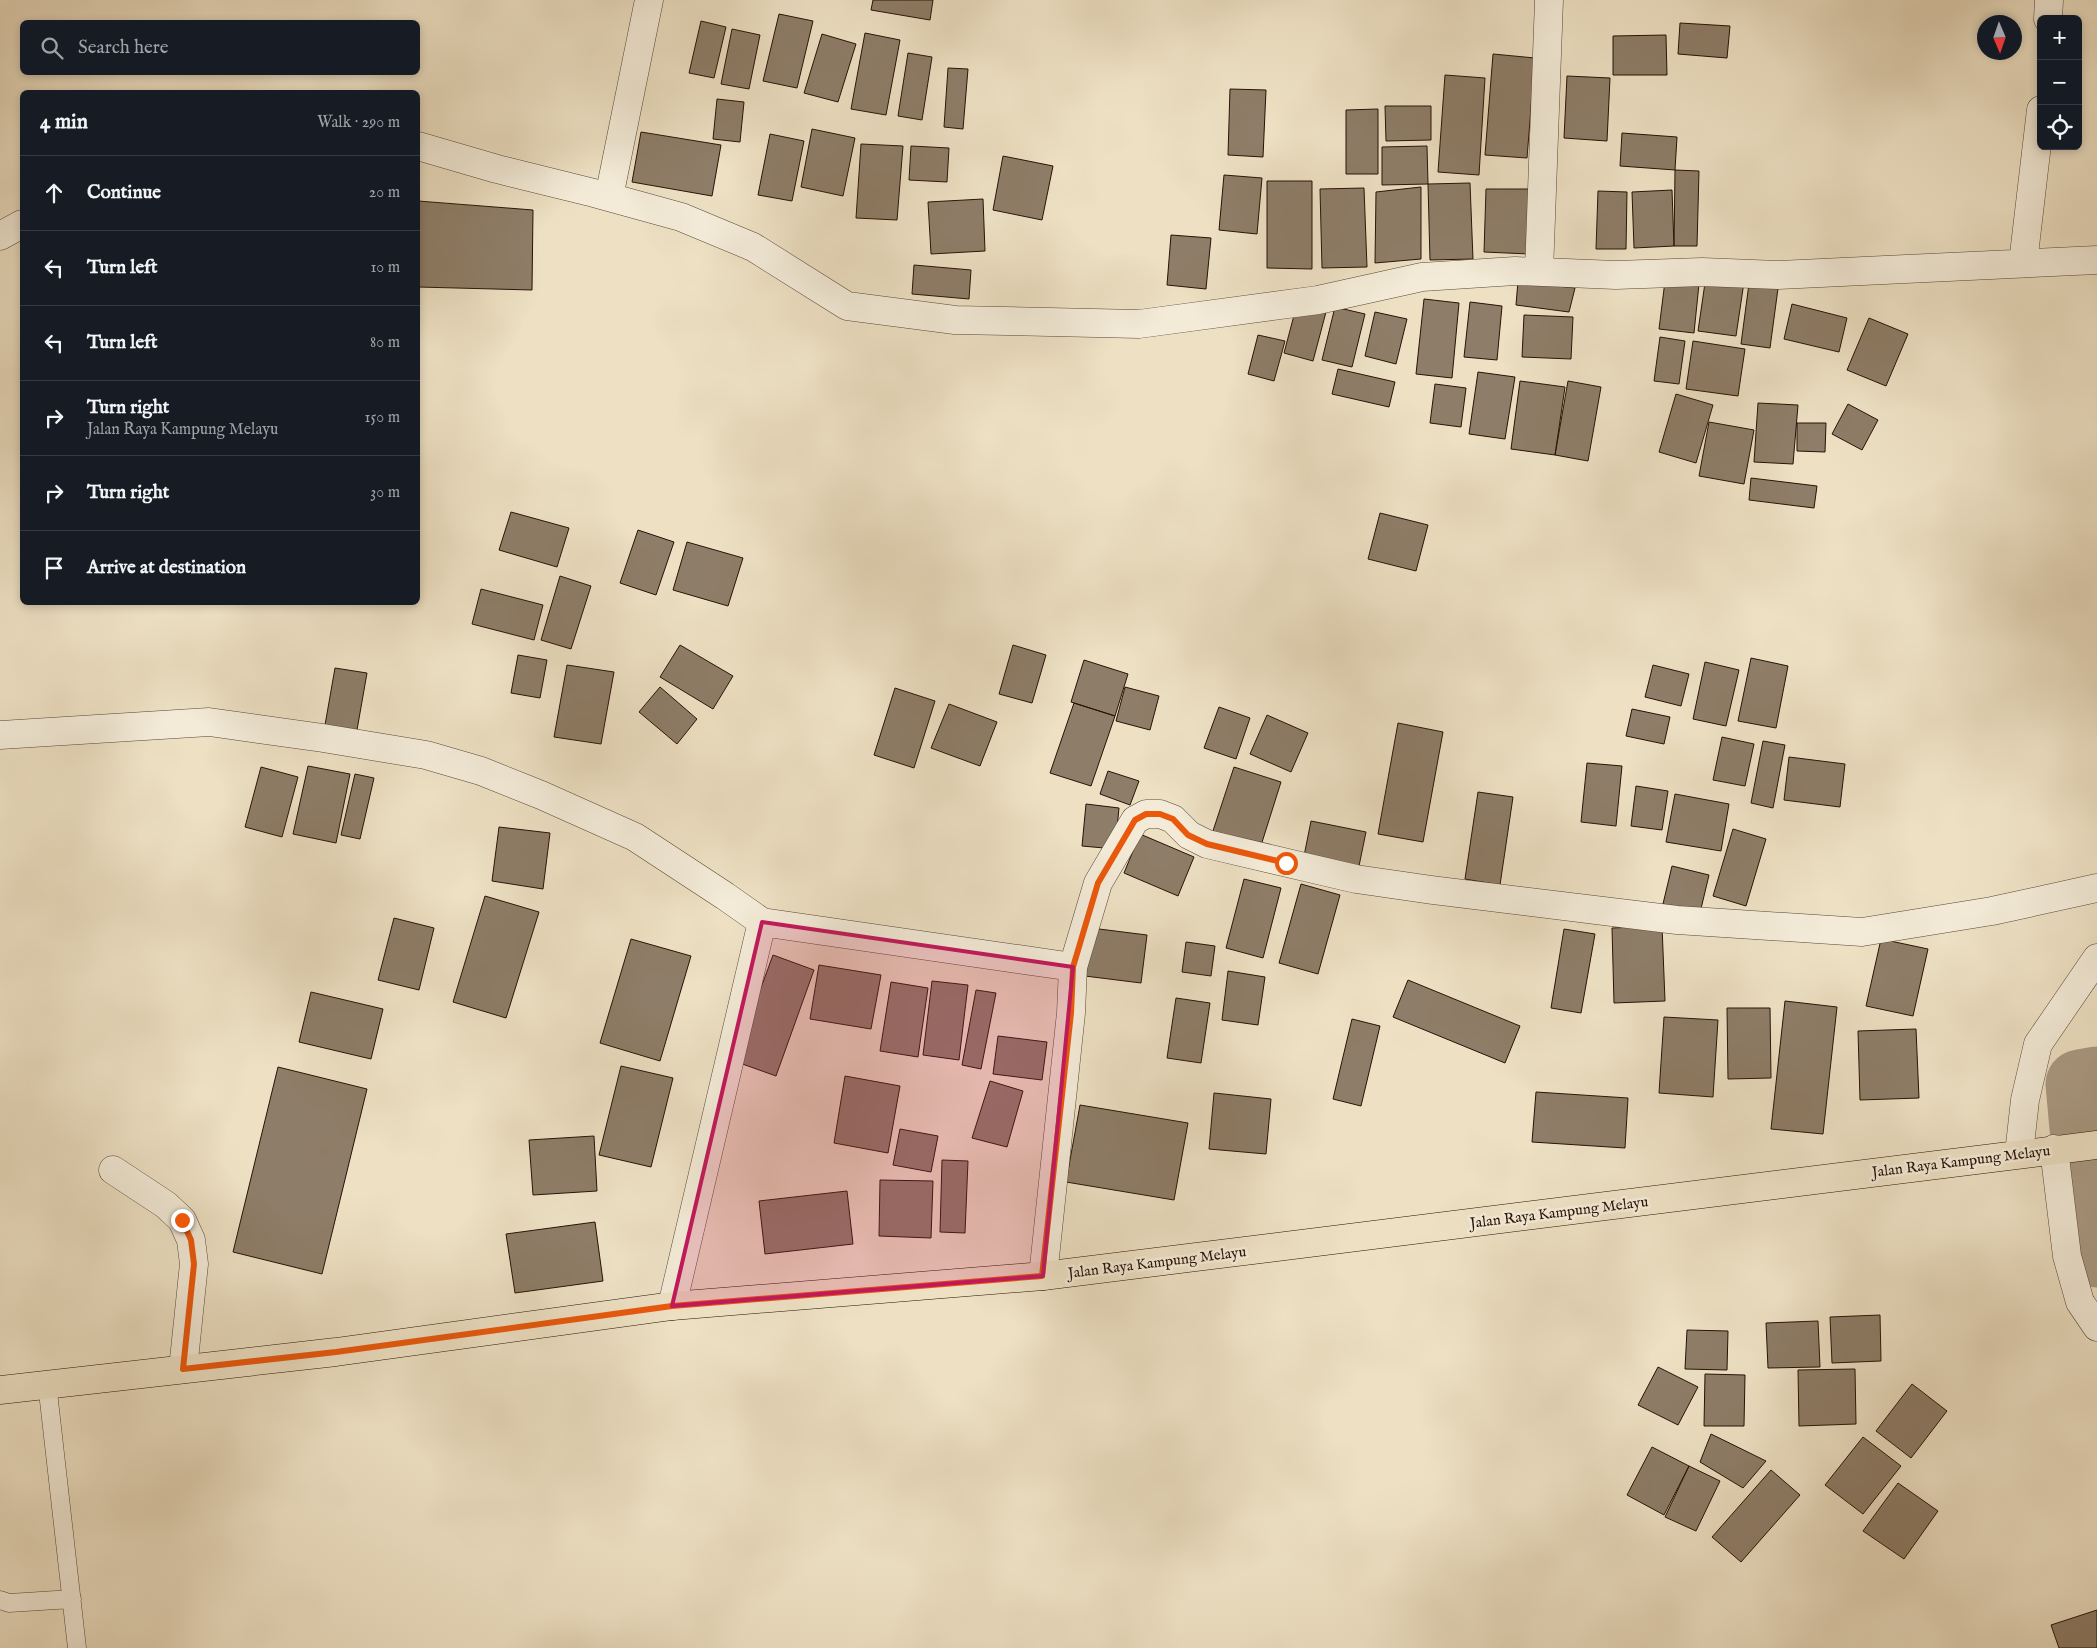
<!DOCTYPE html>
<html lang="en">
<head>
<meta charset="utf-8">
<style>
	:root { --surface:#171b24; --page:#242831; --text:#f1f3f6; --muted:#9ea1a6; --line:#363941 }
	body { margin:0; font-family:"IM FELL English",serif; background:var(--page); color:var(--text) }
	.controls { position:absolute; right:15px; top:15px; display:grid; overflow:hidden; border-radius:8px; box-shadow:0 2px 8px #0003 }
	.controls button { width:45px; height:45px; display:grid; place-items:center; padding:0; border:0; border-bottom:1px solid var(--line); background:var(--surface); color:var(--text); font:25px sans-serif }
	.compass { position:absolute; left:1977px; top:15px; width:45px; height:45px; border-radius:50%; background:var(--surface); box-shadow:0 2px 8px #0003; rotate:178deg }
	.stop { position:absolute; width:15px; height:15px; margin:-11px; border:4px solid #ea580c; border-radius:50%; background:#fff }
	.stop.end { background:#ea580c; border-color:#fff; box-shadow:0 1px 5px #0008 }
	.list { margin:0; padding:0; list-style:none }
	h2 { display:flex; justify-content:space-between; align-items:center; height:65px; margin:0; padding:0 20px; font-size:21px }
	h2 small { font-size:16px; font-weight:400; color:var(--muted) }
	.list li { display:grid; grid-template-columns:32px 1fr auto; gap:15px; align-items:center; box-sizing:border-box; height:75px; padding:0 20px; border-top:1px solid var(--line) }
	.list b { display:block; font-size:19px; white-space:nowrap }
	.list p { margin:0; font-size:16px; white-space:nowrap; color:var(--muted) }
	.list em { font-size:16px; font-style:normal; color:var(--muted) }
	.icon { flex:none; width:28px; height:28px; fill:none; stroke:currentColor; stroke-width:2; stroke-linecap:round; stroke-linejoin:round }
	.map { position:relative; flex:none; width:2097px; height:1648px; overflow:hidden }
	.search { position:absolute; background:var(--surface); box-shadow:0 2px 8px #0003; left:20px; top:20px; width:400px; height:55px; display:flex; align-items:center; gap:12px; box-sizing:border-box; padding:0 18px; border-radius:8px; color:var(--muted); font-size:19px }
	.panel { position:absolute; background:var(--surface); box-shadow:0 2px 8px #0003; left:20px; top:90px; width:400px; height:515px; border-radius:8px }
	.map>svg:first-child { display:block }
</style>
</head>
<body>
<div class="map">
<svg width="2097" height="1648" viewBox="0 0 2097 1648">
	<rect width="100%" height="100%" fill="#ede0c3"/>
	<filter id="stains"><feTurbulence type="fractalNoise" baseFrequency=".004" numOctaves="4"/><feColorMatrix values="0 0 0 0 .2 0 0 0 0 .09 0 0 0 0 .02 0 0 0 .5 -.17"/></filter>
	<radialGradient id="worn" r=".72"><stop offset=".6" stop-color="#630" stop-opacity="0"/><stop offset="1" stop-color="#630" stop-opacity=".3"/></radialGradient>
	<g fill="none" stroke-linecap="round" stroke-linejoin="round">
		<path stroke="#aa9a83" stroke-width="69" d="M2097,1081L2080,1084L2095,1249L2097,1253"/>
	</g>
	<path fill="#8e7d68" stroke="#281206" d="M873,0H933L930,20L871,10Z
		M779,14L813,21L797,88L763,81Z
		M701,21L726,27L714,78L689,73Z
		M1680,23L1730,26L1727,58L1678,54Z
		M732,29L760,35L749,89L721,84Z
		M865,33L900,40L886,115L851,109Z
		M822,34L856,44L838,102L804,93Z
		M1666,35L1667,75H1613V36Z
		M908,53L932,57L922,120L898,116Z
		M1493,54L1535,58L1527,158L1485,155Z
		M948,68L968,69L963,129L944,127Z
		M1445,75L1485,78L1479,175L1438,172Z
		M1567,76L1610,78L1607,141L1564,138Z
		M1230,89L1266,90L1263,157L1228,155Z
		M717,99L744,102L740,142L713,139Z
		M1385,106H1431V140L1386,141Z
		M1378,109V174H1346V110Z
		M812,129L855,138L843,196L801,187Z
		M641,132L721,145L712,196L632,182Z
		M1622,133L1677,137L1675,170L1620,166Z
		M770,134L804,141L792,201L758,195Z
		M861,144L903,146L897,220L856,218Z
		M911,146L949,148L947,182L909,180Z
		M1427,146L1428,184L1382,185V147Z
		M1003,156L1053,166L1042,220L993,210Z
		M1675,170L1699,171L1697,246H1674Z
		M1224,175L1262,178L1257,234L1219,230Z
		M1267,181H1312V269L1267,268Z
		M1470,183L1473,259L1430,260L1428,184Z
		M1421,187V259L1375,263L1376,192Z
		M1364,188L1367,267L1322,268L1320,189Z
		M1486,189H1532L1529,254L1484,252Z
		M1672,190L1674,246L1634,248L1632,192Z
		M1598,191L1627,192L1626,249H1596Z
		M983,199L985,251L931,254L928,202Z
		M418,201L533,210L532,290L418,287Z
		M1171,235L1211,238L1206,289L1167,285Z
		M914,265L971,270L969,299L912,294Z
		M1706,276L1744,282L1736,336L1698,331Z
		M1750,276L1779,281L1770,348L1741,344Z
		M1518,281L1575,288L1569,312L1516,305Z
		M1665,281L1699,284L1694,333L1659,329Z
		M1424,299L1459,303L1452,378L1416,374Z
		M1470,302L1502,306L1497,360L1464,357Z
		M1297,304L1326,312L1313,361L1284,353Z
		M1792,304L1847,318L1839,352L1784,339Z
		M1335,307L1365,314L1352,367L1322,360Z
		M1375,312L1407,319L1396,364L1365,356Z
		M1524,315L1573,317L1571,359L1522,357Z
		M1869,318L1908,334L1886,386L1847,370Z
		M1258,335L1285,341L1274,381L1248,374Z
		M1660,337L1685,341L1679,384L1654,381Z
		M1693,341L1745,349L1738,396L1686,389Z
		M1338,369L1395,382L1389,407L1332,394Z
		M1478,372L1515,377L1505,439L1469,434Z
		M1520,381L1565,387L1555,455L1511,449Z
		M1568,381L1601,387L1588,461L1555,455Z
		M1435,384L1466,388L1461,427L1430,423Z
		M1676,394L1713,405L1696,463L1659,452Z
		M1758,403L1798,405L1793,464L1754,462Z
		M1848,404L1878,420L1862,450L1832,434Z
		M1709,422L1754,430L1744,484L1699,476Z
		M1797,423H1826L1825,452L1797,451Z
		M1751,478L1817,486L1814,508L1749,500Z
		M511,512L569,528L557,567L499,550Z
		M1380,513L1428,525L1416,571L1368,559Z
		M638,530L674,542L656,595L620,583Z
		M687,542L743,558L728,606L673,590Z
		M560,576L591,586L571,649L541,640Z
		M481,589L543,605L534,640L472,624Z
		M680,645L733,676L713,709L660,677Z
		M1013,645L1046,655L1032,703L999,694Z
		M518,655L547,660L540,698L511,693Z
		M1751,658L1788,666L1776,728L1738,721Z
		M1084,660L1128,674L1115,716L1071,702Z
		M1705,662L1739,670L1726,726L1693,719Z
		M567,665L614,672L601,744L554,737Z
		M1653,665L1689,674L1681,706L1645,697Z
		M335,668L367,673L357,730L325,725Z
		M660,687L697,719L677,744L639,712Z
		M1125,687L1159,696L1150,730L1116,721Z
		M895,688L935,701L914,768L874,755Z
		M1074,703L1115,716L1091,786L1050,773Z
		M949,704L997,722L980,766L931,748Z
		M1219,707L1250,718L1236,759L1204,748Z
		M1632,709L1670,717L1664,744L1626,736Z
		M1267,715L1308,733L1291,772L1250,754Z
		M1398,723L1443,732L1423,842L1378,834Z
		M1722,737L1754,744L1745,786L1713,780Z
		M1763,741L1785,745L1773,808L1751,803Z
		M1789,757L1845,764L1840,807L1784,800Z
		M1587,763L1622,766L1616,826L1581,822Z
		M308,766L350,774L336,843L293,834Z
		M261,767L298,777L282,837L245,827Z
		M1234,767L1281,782L1258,855L1210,840Z
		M1108,771L1139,781L1130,805L1100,794Z
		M355,774L374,778L360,839L341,835Z
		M1636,786L1668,791L1662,830L1631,826Z
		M1478,792L1513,797L1500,885L1465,879Z
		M1675,794L1729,804L1721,851L1666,842Z
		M1086,804L1119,808L1115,849L1082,846Z
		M1311,821L1366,832L1359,866L1304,856Z
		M499,827L550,833L543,889L492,881Z
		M1733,829L1766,839L1746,906L1713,896Z
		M1140,834L1194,857L1178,896L1124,873Z
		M1672,866L1709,875L1700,913L1663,904Z
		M1244,879L1281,888L1263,958L1226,948Z
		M1301,884L1340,895L1318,974L1279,963Z
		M485,896L539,912L506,1018L453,1002Z
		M394,918L434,928L419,990L378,980Z
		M1662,926L1665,1001L1614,1003L1612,928Z
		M1091,928L1147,935L1141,983L1085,976Z
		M1564,929L1595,934L1581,1013L1551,1008Z
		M631,939L691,956L660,1061L600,1043Z
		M1881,939L1928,949L1913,1016L1866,1006Z
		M1186,942L1215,946L1211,976L1182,972Z
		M773,955L814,970L776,1076L734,1061Z
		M819,965L881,975L871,1029L810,1019Z
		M1228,971L1265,977L1258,1025L1222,1020Z
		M1408,980L1520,1026L1505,1063L1393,1017Z
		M932,981L968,985L959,1060L923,1055Z
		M891,982L928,988L918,1057L880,1051Z
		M976,990L996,993L981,1069L962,1065Z
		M311,992L383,1009L371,1059L299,1042Z
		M1176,998L1210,1003L1201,1063L1167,1058Z
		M1785,1001L1837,1007L1823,1134L1771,1129Z
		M1727,1008H1770L1771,1078L1728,1079Z
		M1664,1017L1718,1020L1713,1097L1659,1093Z
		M1352,1019L1380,1026L1361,1106L1333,1099Z
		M1916,1029L1919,1098L1860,1100L1858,1031Z
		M998,1036L1047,1042L1042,1080L993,1074Z
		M621,1066L673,1078L651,1167L599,1155Z
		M278,1067L367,1089L322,1274L233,1252Z
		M845,1076L900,1086L888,1153L834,1143Z
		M990,1081L1023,1091L1007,1147L972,1138Z
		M1536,1092L1628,1098L1625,1148L1532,1142Z
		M1214,1093L1271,1099L1266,1154L1209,1149Z
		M1080,1105L1188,1123L1174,1200L1066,1182Z
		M900,1129L938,1136L931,1172L893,1165Z
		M594,1136L597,1191L533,1195L529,1140Z
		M942,1160L968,1161L965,1233L940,1232Z
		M880,1180L933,1181L931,1238L879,1236Z
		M847,1191L853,1244L765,1254L759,1201Z
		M595,1222L603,1281L515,1293L506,1234Z
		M1880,1315L1881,1361L1832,1363L1830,1317Z
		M1818,1321L1820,1367L1768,1368L1766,1323Z
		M1687,1330L1728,1331L1727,1370L1685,1369Z
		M1658,1367L1698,1387L1678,1425L1638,1405Z
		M1855,1369L1856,1424L1799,1426L1798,1370Z
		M1705,1374L1745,1375L1744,1426H1704Z
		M1912,1384L1947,1411L1911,1458L1876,1431Z
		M1711,1434L1766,1461L1743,1488L1700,1462Z
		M1863,1437L1901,1466L1863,1514L1825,1485Z
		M1652,1447L1689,1466L1664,1515L1627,1495Z
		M1689,1466L1720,1481L1696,1531L1665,1517Z
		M1771,1470L1800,1495L1741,1562L1712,1537Z
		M1898,1483L1938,1511L1904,1559L1863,1531Z
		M2097,1610V1648H2059L2051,1625Z"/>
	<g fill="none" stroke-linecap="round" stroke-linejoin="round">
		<defs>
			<path id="lane" d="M47,1383L77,1648
				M0,1600L9,1603L72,1599"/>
			<path id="street" d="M2048,19L2049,0
				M418,146L497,169L594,193L681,217L753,247L847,306L955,320L1139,324L1318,300L1422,277L1515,271L1616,275L1702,272L1778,275L2097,260
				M609,197L649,0
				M0,236L22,224
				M2023,263L2041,110
				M1539,272L1549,0
				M0,735L209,722L323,738L426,755L481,771L541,795L635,837L725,896L762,922L1073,967
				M2054,1149L2067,1256L2080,1302L2097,1327
				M2019,1154L2025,1100L2038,1044L2097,958
				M113,1170L166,1205L182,1220L191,1240L194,1264L183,1369
				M1043,1276L1071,1013L1073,967L1098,883L1135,820L1146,814H1160L1173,819L1189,835L1207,844L1356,879L1432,890L1677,920L1862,932L1992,911L2097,888
				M672,1306L762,922"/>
			<path id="primary" d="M0,1390L336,1352L672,1306L1043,1276L2097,1145"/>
		</defs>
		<use href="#lane" stroke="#594635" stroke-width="19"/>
		<use href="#street" stroke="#594635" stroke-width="29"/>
		<use href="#primary" stroke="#281206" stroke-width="29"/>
		<use href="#lane" stroke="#f3ebd8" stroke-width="18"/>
		<use href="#street" stroke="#f3ebd8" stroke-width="28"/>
		<use href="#primary" stroke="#ede0c3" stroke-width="28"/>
	</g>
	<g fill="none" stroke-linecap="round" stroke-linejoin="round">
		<path stroke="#ea580c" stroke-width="6" d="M182,1220L191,1240L194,1264L183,1369L336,1352L672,1306L1042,1276L1071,1013L1073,967L1098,883L1135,820L1146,814H1160L1173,819L1188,835L1207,844L1286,863"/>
	</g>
	<path fill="#c2185b" fill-opacity="0.2" stroke="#c2185b" stroke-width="4" stroke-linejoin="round" d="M762,922L1073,967L1043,1276L672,1306Z"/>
	<g text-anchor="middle" stroke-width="5" stroke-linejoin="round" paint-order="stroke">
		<g font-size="15" fill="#281206" stroke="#f3ebd8">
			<text transform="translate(1961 1161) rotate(-7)" y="5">Jalan Raya Kampung Melayu</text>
			<text transform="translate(1559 1212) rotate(-7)" y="5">Jalan Raya Kampung Melayu</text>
			<text transform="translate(1157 1262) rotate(-7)" y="5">Jalan Raya Kampung Melayu</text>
		</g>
	</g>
	<rect width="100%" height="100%" filter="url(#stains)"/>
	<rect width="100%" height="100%" fill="url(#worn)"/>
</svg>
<div class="controls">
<button>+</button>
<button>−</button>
<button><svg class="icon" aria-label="locate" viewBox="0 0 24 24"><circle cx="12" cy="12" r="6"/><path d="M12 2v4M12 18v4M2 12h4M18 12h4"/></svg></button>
</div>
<svg class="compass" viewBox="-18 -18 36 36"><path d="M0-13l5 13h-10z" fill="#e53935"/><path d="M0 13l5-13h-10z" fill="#9ea1a6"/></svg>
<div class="stop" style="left:1286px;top:863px"></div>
<div class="stop end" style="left:182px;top:1220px"></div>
<div class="search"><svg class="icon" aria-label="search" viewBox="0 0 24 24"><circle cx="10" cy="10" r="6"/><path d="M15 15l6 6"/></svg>Search here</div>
<section class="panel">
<h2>4 min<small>Walk · 290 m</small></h2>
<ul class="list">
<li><svg class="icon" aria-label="ahead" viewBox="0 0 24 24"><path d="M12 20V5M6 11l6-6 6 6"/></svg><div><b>Continue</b></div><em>20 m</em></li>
<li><svg class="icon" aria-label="left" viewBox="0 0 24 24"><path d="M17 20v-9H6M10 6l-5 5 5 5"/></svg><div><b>Turn left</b></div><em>10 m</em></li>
<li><svg class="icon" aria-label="left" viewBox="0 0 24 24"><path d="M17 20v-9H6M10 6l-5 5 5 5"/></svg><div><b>Turn left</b></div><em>80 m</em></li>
<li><svg class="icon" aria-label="right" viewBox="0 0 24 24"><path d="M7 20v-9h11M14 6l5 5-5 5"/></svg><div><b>Turn right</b><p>Jalan Raya Kampung Melayu</p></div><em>150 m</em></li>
<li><svg class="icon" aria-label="right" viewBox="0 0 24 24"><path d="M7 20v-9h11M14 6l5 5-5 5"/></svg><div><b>Turn right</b></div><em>30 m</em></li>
<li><svg class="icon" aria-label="arrive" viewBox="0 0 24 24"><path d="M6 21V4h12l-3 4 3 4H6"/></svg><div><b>Arrive at destination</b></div></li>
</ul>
</section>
</div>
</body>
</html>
